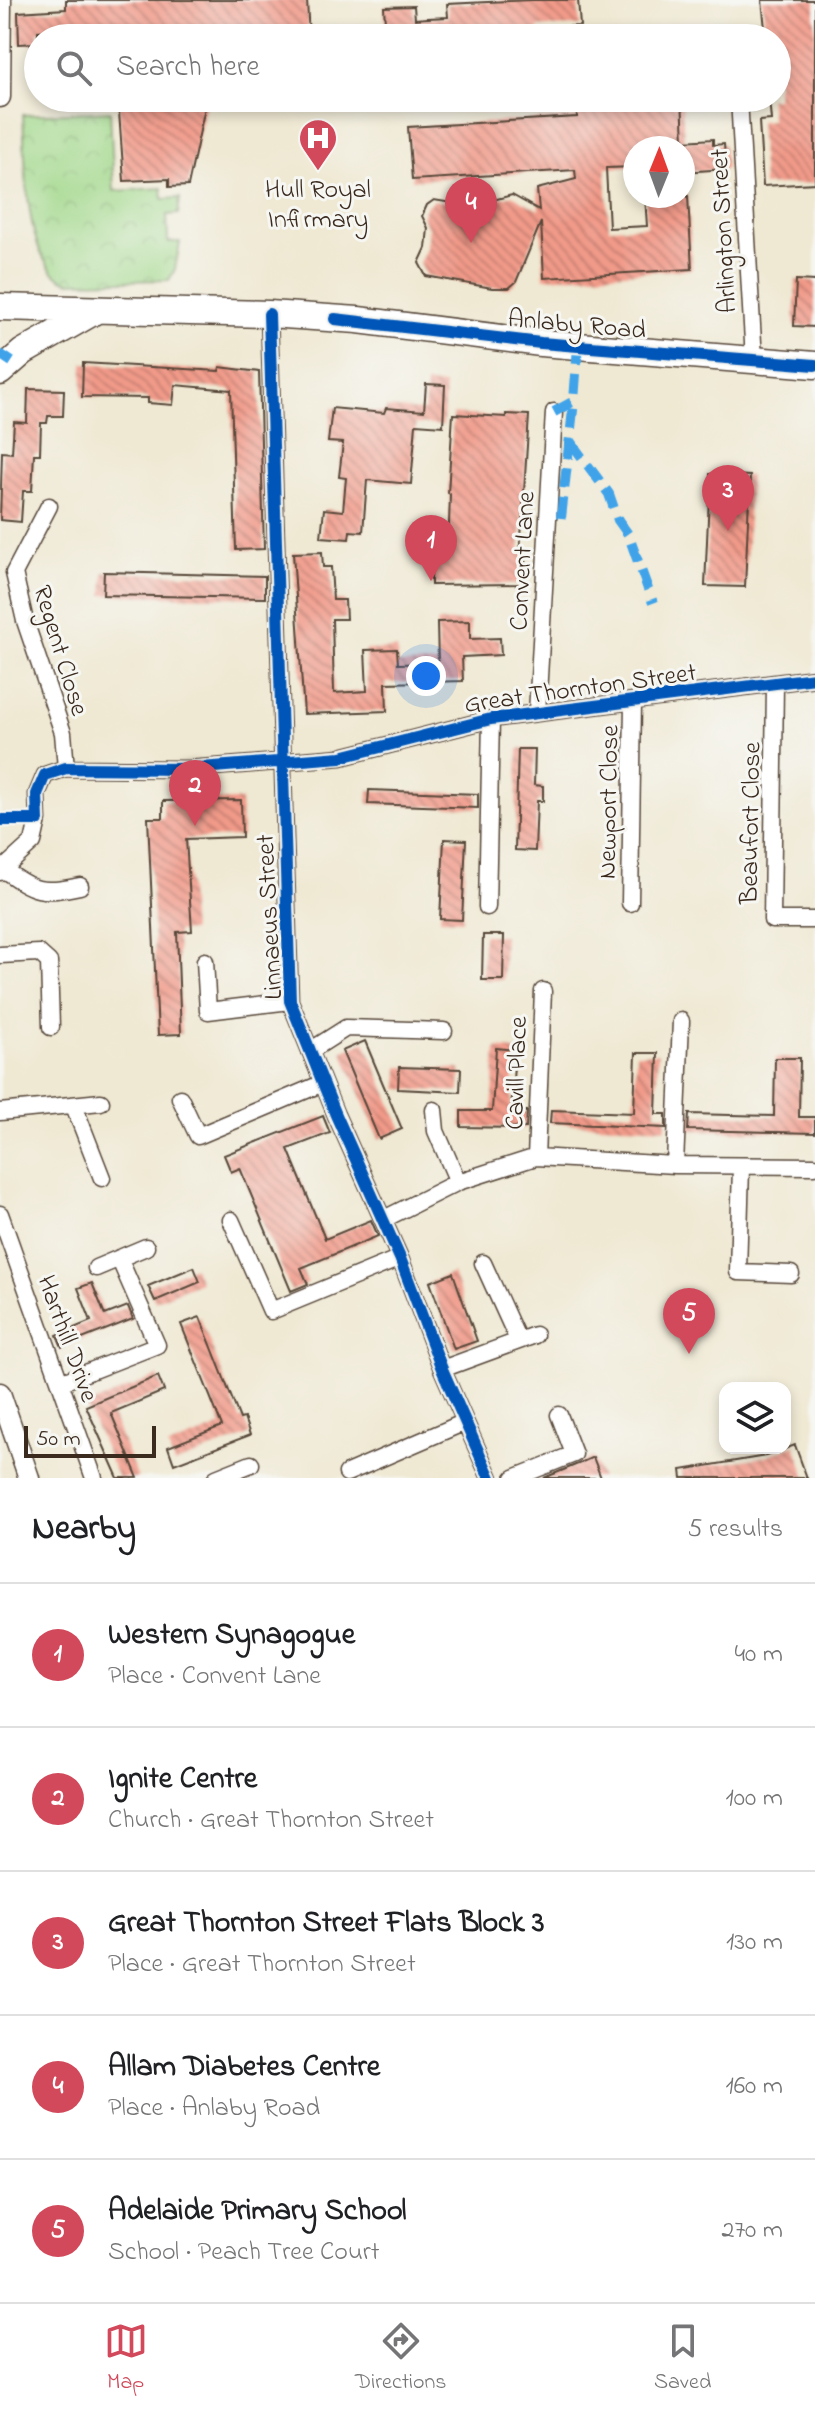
<!DOCTYPE html>
<html lang="en">
<head>
<meta charset="utf-8">
<style>
	:root { --surface:#fff; --page:#f6f6f6; --text:#202124; --muted:#757577; --line:#e0e0e0; --accent:#d1495b }
	body { margin:0; font-family:"Indie Flower",sans-serif; background:var(--page); color:var(--text) }
	.controls { position:absolute; right:24px; bottom:24px; display:grid; overflow:hidden; border-radius:16px; box-shadow:0 4px 12px #0003 }
	.controls button { width:72px; height:72px; display:grid; place-items:center; padding:0; border:0; border-bottom:2px solid var(--line); background:var(--surface); color:var(--text); font:40px sans-serif }
	.compass { position:absolute; left:623px; top:136px; width:72px; height:72px; border-radius:50%; background:var(--surface); box-shadow:0 4px 12px #0003; rotate:1deg }
	.scale { position:absolute; left:24px; bottom:20px; width:132px; box-sizing:border-box; padding-left:8px; border:4px solid #3b2a1e; border-top:0; font-size:22px; line-height:28px; white-space:nowrap; color:#3b2a1e; -webkit-text-stroke:6px #f6f6f2; paint-order:stroke }
	.you { position:absolute; left:426px; top:676px; width:28px; height:28px; margin:-20px; border:6px solid #fff; border-radius:50%; background:#1a73e8; box-shadow:0 0 0 12px #1a73e833 }
	.badge { display:grid; place-items:center; width:52px; height:52px; border-radius:50%; background:var(--accent); color:#fff; font-size:26px; font-weight:700 }
	.pin { position:absolute; translate:-50% -66px; filter:drop-shadow(0 2px 4px #0008) }
	.pin::after { content:''; position:absolute; top:42px; width:28px; height:24px; background:inherit; clip-path:polygon(0 0,100% 0,50% 100%) }
	.list { margin:0; padding:0; list-style:none }
	h2 { display:flex; justify-content:space-between; align-items:center; height:104px; margin:0; padding:0 32px; font-size:34px }
	h2 small { font-size:26px; font-weight:400; color:var(--muted) }
	.list li { display:grid; grid-template-columns:52px 1fr auto; gap:24px; align-items:center; box-sizing:border-box; height:144px; padding:0 32px; border-top:2px solid var(--line) }
	.list b { display:block; font-size:30px; white-space:nowrap }
	.list p { margin:0; font-size:26px; white-space:nowrap; color:var(--muted) }
	.list em { font-size:26px; font-style:normal; color:var(--muted) }
	.icon { flex:none; width:44px; height:44px; fill:none; stroke:currentColor; stroke-width:2; stroke-linecap:round; stroke-linejoin:round }
	.map { position:relative; flex:none; width:815px; height:1478px; overflow:hidden }
	.search { position:absolute; background:var(--surface); box-shadow:0 4px 12px #0003; left:24px; right:24px; top:24px; height:88px; display:flex; align-items:center; gap:20px; box-sizing:border-box; padding:0 28px; border-radius:44px; color:var(--muted); font-size:30px }
	.sheet { height:824px; background:var(--surface) }
	nav { display:flex; justify-content:space-around; align-items:center; box-sizing:border-box; height:112px; border-top:2px solid var(--line); background:var(--surface); font-size:22px; color:var(--muted) }
	nav a { display:grid; justify-items:center; gap:4px }
	nav .on { color:var(--accent) }
	.map>svg:first-child { display:block }
</style>
</head>
<body>
<div class="map">
<svg width="815" height="1478" viewBox="0 0 815 1478">
	<defs>
		<pattern id="park-crowns" width="20" height="18" patternUnits="userSpaceOnUse" patternTransform="scale(2)"><rect width="20" height="18" fill="#a1d88a"/><path d="M2 6a3 3 0 1 1 6 0M12 15a3 3 0 1 1 6 0" fill="none" stroke="#8cba77"/></pattern>
		<pattern id="building-back-hatch" width="6" height="6" patternUnits="userSpaceOnUse" patternTransform="scale(2)"><rect width="6" height="6" fill="#f19a89"/><path d="M-1 5l2 2M0 0l6 6M5-1l2 2" fill="none" stroke="#c47e6f"/></pattern>
	</defs>
	<rect width="100%" height="100%" fill="#f6f6f2"/>
	<filter id="ink" filterUnits="userSpaceOnUse"><feTurbulence type="fractalNoise" baseFrequency=".0125" numOctaves="2"/><feDisplacementMap in="SourceGraphic" scale="16" xChannelSelector="R" yChannelSelector="G"/><feConvolveMatrix kernelMatrix="1 2 1 2 8 2 1 2 1" color-interpolation-filters="sRGB"/></filter>
	<filter id="wash" filterUnits="userSpaceOnUse"><feTurbulence type="fractalNoise" baseFrequency=".006" numOctaves="4" result="noise"/><feDisplacementMap in="SourceGraphic" scale="32" xChannelSelector="R" yChannelSelector="G"/><feGaussianBlur stdDeviation="1.8" result="paint"/><feColorMatrix in="noise" values="0 0 0 0 0 0 0 0 0 0 0 0 0 0 0 0 0 1.4 0 .05"/><feComposite in="paint" operator="in"/></filter>
	<g filter="url(#wash)">
		<rect width="100%" height="100%" fill="#efe8d2"/>
		<path fill="url(#park-crowns)" stroke="#6e8154" stroke-width="2" d="M110,111L114,191L162,188L163,199L180,198L178,214L167,215L168,242H180L175,269L169,280L70,282C22,271 26,156 23,115Z"/>
		<g id="blocks">
			<path fill="url(#building-back-hatch)" d="M66,0H307L309,38H73V29L38,31V43L19,44L18,12L66,9Z
				M531,0H578L580,26L537,28L543,38H386L384,7L414,6L415,19L428,18L448,17L447,4Z
				M762,0H815V183L763,186L759,121L771,120L769,98H777V38H766Z
				M118,98H207L188,186L169,187V179L124,181Z
				M576,98H682L684,141L713,139V145L724,144L726,169L683,172V148H635V167L606,168L609,228L647,226L645,196H688L692,269L544,278L541,222L516,282L509,288H492L426,276L419,263L426,248L428,228L422,216L427,205L434,200L470,206L512,195L539,210L537,189L576,179L575,170L412,180L408,127L577,117Z
				M796,280L815,281V327L794,326Z
				M83,363L219,371L220,367L259,372L264,549L236,550L231,390L175,385L173,405L148,403V398L82,397Z
				M426,384L445,385L443,426L416,424L411,484L367,480L363,532L350,531L349,539L321,537L324,509L343,511L346,478L339,477L343,443L328,442L332,408L384,413L386,408L424,411Z
				M28,389L64,390L63,416H48L47,423H41L40,454H34L32,491H23L21,522L0,520L2,452L12,453L14,422L27,423Z
				M453,414L506,417V414L529,415L520,553H525L526,584L431,585V554L448,555L450,494L448,493Z
				M710,474L750,476L745,587L705,586Z
				M322,552L323,567H331L333,600H345L346,619H332L334,693L367,691L365,650L397,649L398,664L438,663L437,622L470,621V639L500,638L501,655L462,657L463,681L386,683L387,711L304,714L293,553Z
				M104,572L265,576V598L103,595Z
				M518,749H535L534,785L543,786V801H537L535,851L515,850Z
				M369,790L478,794V808L368,804Z
				M241,800L242,837L186,839L192,931L177,932L181,1034L158,1035L148,818H163V801Z
				M444,839L466,840L462,920L440,919Z
				M483,935H504L503,980H482Z
				M365,1041L402,1129L379,1139L342,1051Z
				M496,1048L515,1050L511,1111H527L526,1128L461,1127V1111H492Z
				M636,1053H658L656,1114H666V1128L550,1123L551,1110L634,1113Z
				M775,1058H800L799,1117H815V1133L688,1130L689,1114L774,1116Z
				M399,1067L461,1069L460,1092L398,1089Z
				M323,1116L330,1133L288,1149L325,1239L371,1220L378,1236L301,1268L308,1284L291,1291L240,1168L231,1172L224,1155Z
				M194,1267L200,1282L155,1301L148,1286Z
				M453,1273L477,1341L454,1349L430,1282Z
				M92,1283L105,1315L128,1306L133,1319L62,1347L57,1335L91,1321L78,1288Z
				M200,1317L240,1419L244,1418L250,1435L174,1464L168,1447L222,1426L181,1324Z
				M158,1376L164,1391L111,1413L138,1478H118L86,1406Z
				M795,1445L807,1478H682L681,1470L766,1456Z
				M593,1457L601,1478H544L578,1464Z"/>
		</g>
	</g>
	<g filter="url(#ink)">
		<use href="#blocks" fill-opacity="0" stroke="#564639" stroke-width="2"/>
		<g fill="none" stroke-linecap="round" stroke-linejoin="round">
			<defs>
				<path id="minor" d="M734,37V38
					M739,98L754,360
					M269,314L290,1001L336,1115L400,1258L442,1369L490,1478
					M49,506L14,573L25,621L63,733L66,768
					M775,683L772,920H815
					M537,713L554,412
					M3,869C34,892 42,894 80,886
					M0,872L33,842L38,820L37,794L45,775L66,768L188,769L341,757L491,719L815,678
					M630,903L633,702
					M487,907L491,719
					M0,955L39,953L49,962L51,1027
					M205,961L208,1011L290,1001
					M310,1051L346,1028L444,1031
					M180,1098L198,1136L323,1083
					M74,1106L102,1178
					M434,1110L436,1131L458,1182
					M0,1112L101,1102
					M536,1157L543,991
					M675,1165L681,1021
					M741,1167L738,1272L791,1274
					M0,1214L94,1478
					M384,1219L458,1182L536,1157L675,1165L815,1166
					M231,1220L271,1311L400,1258
					M483,1263L518,1340
					M96,1268L146,1247
					M442,1369L535,1335
					M60,1383L157,1345L119,1258
					M347,1473L465,1422
					M216,1478L251,1464
					M514,1478L574,1454L559,1415"/>
				<path id="tertiary" d="M0,97L1,0
					M0,1393L29,1478"/>
				<path id="primary" d="M0,307L269,314L358,320L541,343L815,365
					M0,372L23,352L95,311"/>
			</defs>
			<use href="#minor" stroke="#564639" stroke-width="19"/>
			<use href="#tertiary" stroke="#564639" stroke-width="23"/>
			<use href="#primary" stroke="#564639" stroke-width="29"/>
			<use href="#minor" stroke="#fff" stroke-width="16"/>
			<use href="#tertiary" stroke="#fff" stroke-width="20"/>
			<use href="#primary" stroke="#fff" stroke-width="26"/>
			<path stroke="#3fa3ea" stroke-width="10" stroke-dasharray="20 10" stroke-linecap="butt" d="M0,354L12,362
				M554,412L574,401L578,346
				M570,441L609,494L618,520L628,534L653,603
				M561,518L574,401"/>
			<defs>
				<path id="cycleway" d="M269,314L290,1001L336,1115L400,1258L442,1369L490,1478
					M335,319L541,343L815,365
					M0,820H38L37,794L45,775L66,768L188,769L341,757L491,719L815,678"/>
			</defs>
			<use href="#cycleway" stroke="#f6f6f2" stroke-width="17"/>
			<use href="#cycleway" stroke="#0057b8" stroke-width="12"/>
		</g>
	</g>
	<defs>
		<symbol id="hospital-pin" viewBox="-11 -11 22 30"><path d="M0 17L-7.5 6A9.5 9.5 0 1 1 7.5 6Z" fill="#d1495b" stroke="#f6f6f2"/><path d="M-5-5h3v3.5h4V-5h3V5h-3V1.5h-4V5h-3Z" fill="#fff"/></symbol>
	</defs>
	<g fill-rule="evenodd">
		<use href="#hospital-pin" x="296" y="116" width="44" height="60"/>
	</g>
	<g text-anchor="middle" stroke-width="6" stroke-linejoin="round" paint-order="stroke">
		<g font-size="26" fill="#3b2a1e" stroke="#f6f6f2">
			<text x="318" y="197">Hull Royal<tspan x="318" dy="30">Infirmary</tspan></text>
		</g>
		<g font-size="26" fill="#3b2a1e" stroke="#f6f6f2">
			<text transform="translate(722 231) rotate(-93)" y="9">Arlington Street</text>
			<text transform="translate(577 323) rotate(5)" y="9">Anlaby Road</text>
			<text transform="translate(521 561) rotate(-87)" y="9">Convent Lane</text>
			<text transform="translate(62 650) rotate(73)" y="9">Regent Close</text>
			<text transform="translate(580 687) rotate(-8)" y="9">Great Thornton Street</text>
			<text transform="translate(607 802) rotate(-89)" y="9">Newport Close</text>
			<text transform="translate(749 823) rotate(-89)" y="9">Beaufort Close</text>
			<text transform="translate(268 917) rotate(-93)" y="9">Linnaeus Street</text>
			<text transform="translate(515 1073) rotate(-88)" y="9">Cavill Place</text>
			<text transform="translate(69 1338) rotate(70)" y="9">Harthill Drive</text>
		</g>
	</g>
</svg>
<div class="controls">
<button><svg class="icon" aria-label="layers" viewBox="0 0 24 24"><path d="M12 4l9 5-9 5-9-5zM3 14l9 5 9-5"/></svg></button>
</div>
<svg class="compass" viewBox="-18 -18 36 36"><path d="M0-13l5 13h-10z" fill="#e53935"/><path d="M0 13l5-13h-10z" fill="#757577"/></svg>
<div class="scale">50 m</div>
<div class="you"></div>
<div class="pin badge" style="left:431px;top:581px">1</div>
<div class="pin badge" style="left:195px;top:826px">2</div>
<div class="pin badge" style="left:728px;top:531px">3</div>
<div class="pin badge" style="left:471px;top:243px">4</div>
<div class="pin badge" style="left:689px;top:1354px">5</div>
<div class="search"><svg class="icon" aria-label="search" viewBox="0 0 24 24"><circle cx="10" cy="10" r="6"/><path d="M15 15l6 6"/></svg>Search here</div>
</div>
<section class="sheet">
<h2>Nearby<small>5 results</small></h2>
<ul class="list">
<li><span class="badge">1</span><div><b>Western Synagogue</b><p>Place · Convent Lane</p></div><em>40 m</em></li>
<li><span class="badge">2</span><div><b>Ignite Centre</b><p>Church · Great Thornton Street</p></div><em>100 m</em></li>
<li><span class="badge">3</span><div><b>Great Thornton Street Flats Block 3</b><p>Place · Great Thornton Street</p></div><em>130 m</em></li>
<li><span class="badge">4</span><div><b>Allam Diabetes Centre</b><p>Place · Anlaby Road</p></div><em>160 m</em></li>
<li><span class="badge">5</span><div><b>Adelaide Primary School</b><p>School · Peach Tree Court</p></div><em>270 m</em></li>
</ul>
</section>
<nav>
<a class="on"><svg class="icon" aria-label="map" viewBox="0 0 24 24"><path d="M3 6l6-2 6 2 6-2v14l-6 2-6-2-6 2zM9 4v14M15 6v14"/></svg>Map</a>
<a><svg class="icon" aria-label="directions" viewBox="0 0 24 24"><path d="M12 3l9 9-9 9-9-9zM9 14v-3h6M13 9l2 2-2 2"/></svg>Directions</a>
<a><svg class="icon" aria-label="saved" viewBox="0 0 24 24"><path d="M7 4h10v16l-5-4-5 4z"/></svg>Saved</a>
</nav>
</body>
</html>
